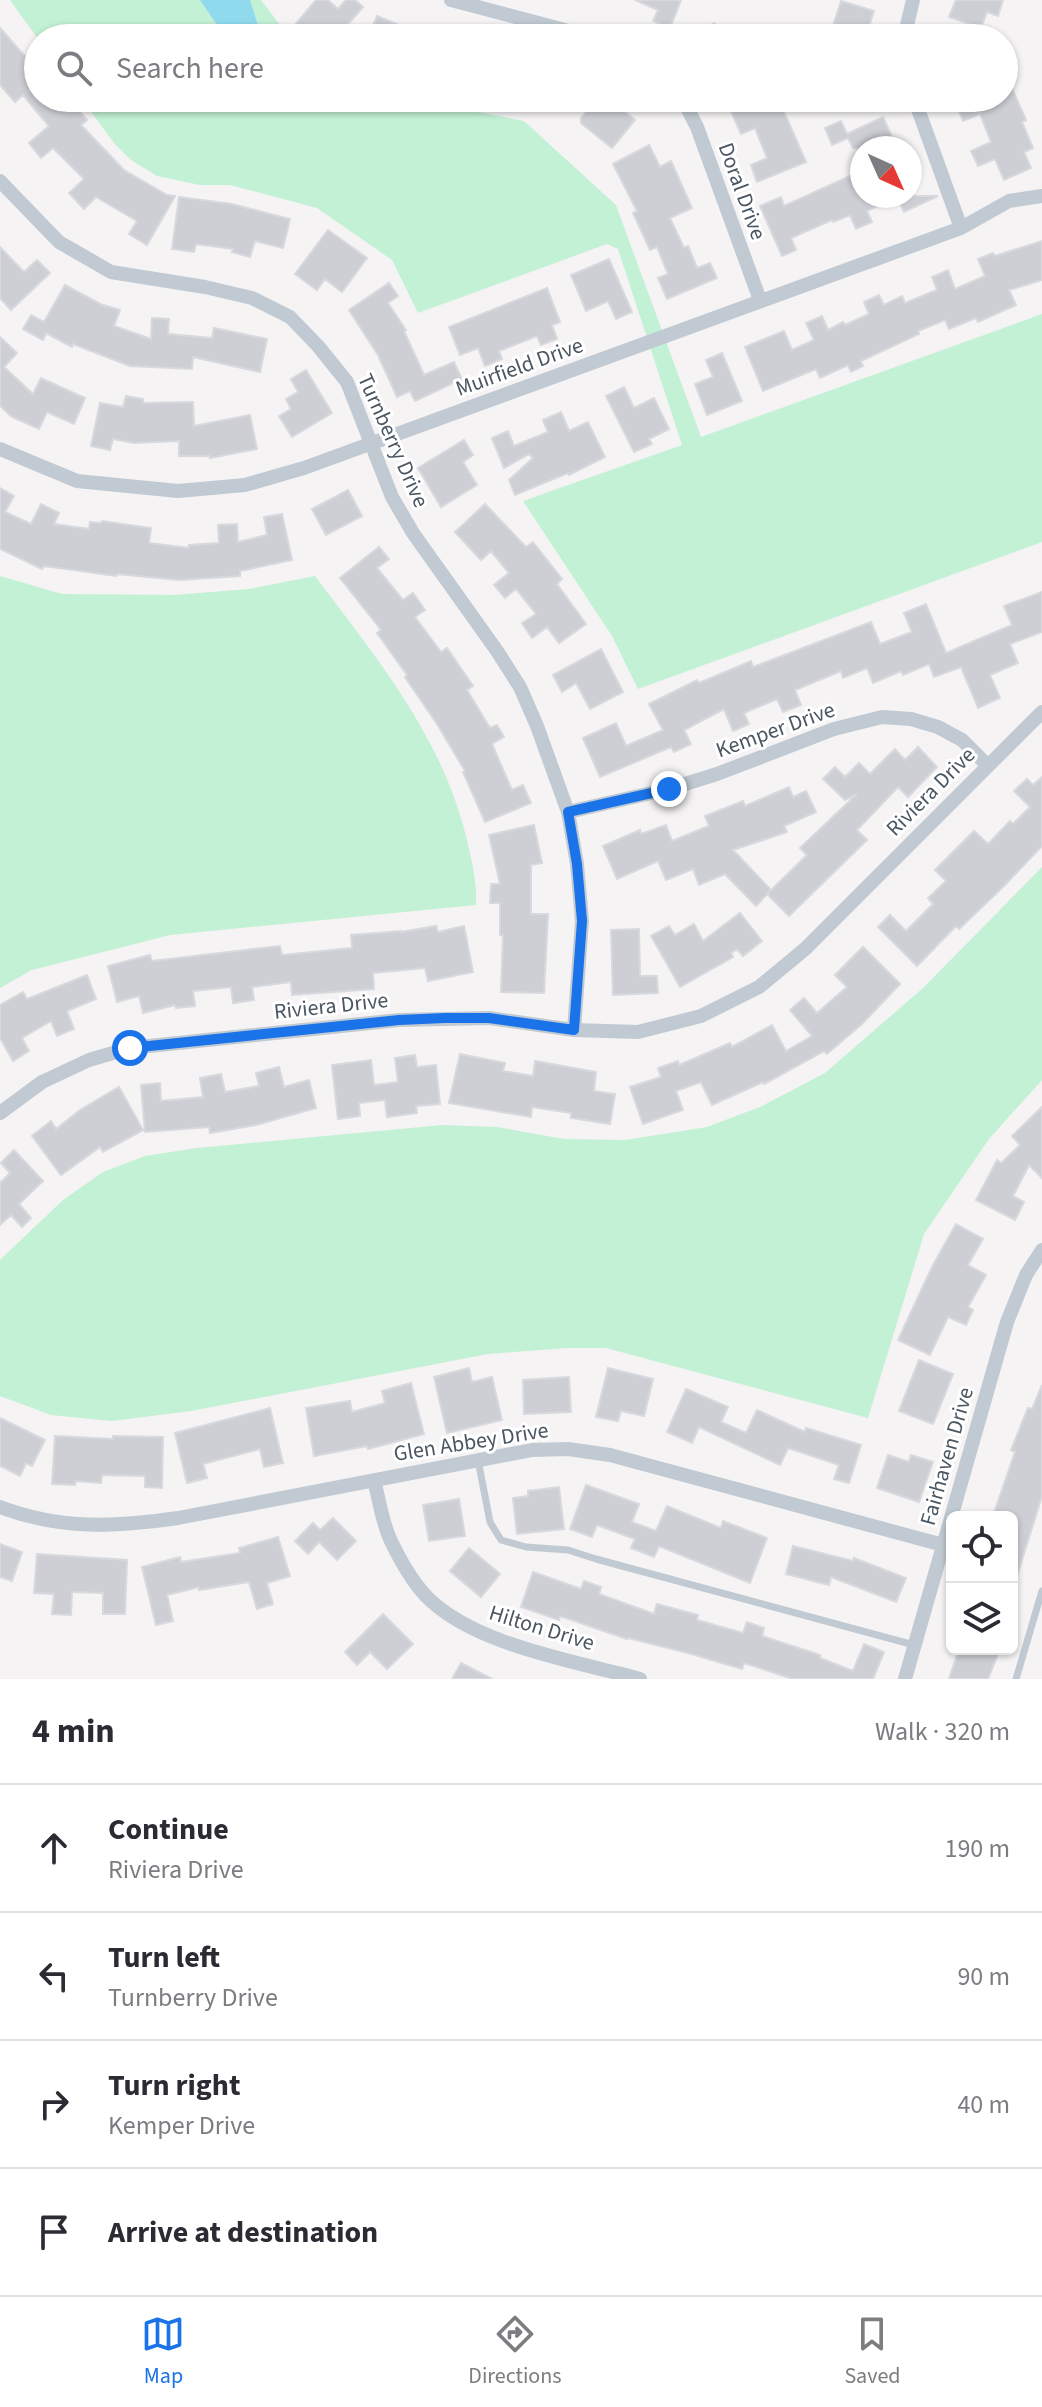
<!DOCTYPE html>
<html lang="en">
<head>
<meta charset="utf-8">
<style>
	:root { --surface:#fff; --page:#f7f7f7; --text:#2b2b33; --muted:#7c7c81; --line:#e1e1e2; --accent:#1a73e8 }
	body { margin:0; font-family:"Source Sans 3",sans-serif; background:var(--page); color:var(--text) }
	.controls { position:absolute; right:24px; bottom:24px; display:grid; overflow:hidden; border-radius:12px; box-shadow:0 2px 6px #0004 }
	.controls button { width:72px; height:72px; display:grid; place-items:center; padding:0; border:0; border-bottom:2px solid var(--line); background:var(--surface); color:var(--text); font:40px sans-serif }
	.compass { position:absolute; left:850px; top:136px; width:72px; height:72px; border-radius:50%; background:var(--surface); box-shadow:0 2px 6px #0004; rotate:135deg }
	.stop { position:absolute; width:24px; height:24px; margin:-18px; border:6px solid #1a73e8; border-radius:50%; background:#fff }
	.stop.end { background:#1a73e8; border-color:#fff; box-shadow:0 2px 8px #0008 }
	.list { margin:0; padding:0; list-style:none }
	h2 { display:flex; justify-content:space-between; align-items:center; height:104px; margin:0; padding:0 32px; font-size:34px }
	h2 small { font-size:26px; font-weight:400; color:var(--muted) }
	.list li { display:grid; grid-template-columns:52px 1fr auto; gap:24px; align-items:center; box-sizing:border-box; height:128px; padding:0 32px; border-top:2px solid var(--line) }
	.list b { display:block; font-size:30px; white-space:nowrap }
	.list p { margin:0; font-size:26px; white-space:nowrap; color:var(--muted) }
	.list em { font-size:26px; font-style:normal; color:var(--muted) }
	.icon { flex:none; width:44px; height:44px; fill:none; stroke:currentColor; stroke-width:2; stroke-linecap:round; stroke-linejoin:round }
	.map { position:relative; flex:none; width:1042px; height:1679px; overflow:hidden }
	.search { position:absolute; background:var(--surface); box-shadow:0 2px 6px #0004; left:24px; right:24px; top:24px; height:88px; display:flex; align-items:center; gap:20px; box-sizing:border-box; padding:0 28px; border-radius:44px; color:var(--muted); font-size:30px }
	.sheet { height:616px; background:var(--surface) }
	nav { display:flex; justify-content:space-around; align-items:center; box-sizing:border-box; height:112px; border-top:2px solid var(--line); background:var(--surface); font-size:22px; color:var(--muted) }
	nav a { display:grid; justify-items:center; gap:4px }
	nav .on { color:var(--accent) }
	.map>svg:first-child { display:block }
</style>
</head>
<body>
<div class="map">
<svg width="1042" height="1679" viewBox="0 0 1042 1679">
	<rect width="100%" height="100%" fill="#f5f3f3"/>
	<path fill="#c3f1d5" d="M10,0H261L290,38L38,39Z
		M81,98H406L524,121L616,205L701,437L1042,314V542L638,689L612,636L523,501L682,445L618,249L607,244L418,313L392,260L317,208L230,185H200L157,176L131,160L114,143Z
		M0,576L62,594L174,595L249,589L315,576C378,660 445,740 468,845C473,866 477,884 476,905L170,935L32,970L0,988Z
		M1042,867V1080L989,1139L924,1234L868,1418L606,1348H567L488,1354L191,1411L112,1421L51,1415L0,1396V1260L63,1200L103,1172L145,1156L197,1148L442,1125L497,1127L564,1139L625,1140L707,1127L760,1107L825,1073L923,988Z"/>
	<path fill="#90daee" d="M200,0H250L261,35L265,38H226Z"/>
	<path fill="#cdcfd5" stroke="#d7d9de" stroke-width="2" d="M316,0H328L338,9L346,0H355L363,7L336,38H307L293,27Z
		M635,0H681L670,28L653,21L658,10Z
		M956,0H1003L998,16L987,12L981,28L949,17Z
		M841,1L874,11L865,38H829Z
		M377,16L430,38H368Z
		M714,23L728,38H699Z
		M0,28L38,71V98H68L87,120L81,125L124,170L167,195L175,196L147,245L129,234L137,221L96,197L84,209L69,193L84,179L53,148L41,158L29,143L49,126L23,95L15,102L0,85Z
		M1004,70L1026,120L1022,122L1033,148L1024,152L1031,168L1004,180L995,159L978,166L971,151L991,142L980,114L963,121L957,106L975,98H1004Z
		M598,98H634L624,111L635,120L612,148L581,123V118Z
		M725,98H778L806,162L757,182L751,165L767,158L755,128L741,134Z
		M883,117L897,148H853L848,138L832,145L825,128L841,121L847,134Z
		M649,145L660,167L671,161L692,208L670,218L684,248L688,246L697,268L710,263L717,278L667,299L658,278L668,274L657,247L650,250L633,213L637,211L613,164Z
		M852,175L861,196H938L904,212L897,197L867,211L872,222L856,229L850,215L833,222L832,220L791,238L796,250L782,256L760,206L781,197L784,206Z
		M179,197L232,204L290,219L283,248L255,241L250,257L232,252L233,249L196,244L194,252L172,249Z
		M328,230L367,258L342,292L325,279L317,290L295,274Z
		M1042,241V280L1009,290L1016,305L978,322L976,318L949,329L945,320L918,331L919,334L861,361L863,366L851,372L848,365L820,378L816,369L763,391L745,347L784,331L792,350L814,340L806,323L822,316L828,330L843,322L845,325L869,314L864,302L879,295L884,305L902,296L905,303L937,290L932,277L948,270L955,289L985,276L978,259L993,253L995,256Z
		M0,247L24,272L37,260L50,273L11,310L0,298Z
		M609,259L632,312L616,319L608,301L586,311L571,275Z
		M389,283L398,296L388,303L406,330L404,331L424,375L454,362L462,379L415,401L410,391L397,397L378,355L349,310Z
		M65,285L104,306V305L120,310L114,326L151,339L152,318L169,319L168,334L212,338L214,328L267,339L260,372L193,357L192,369L130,366L73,344L72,347L46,333L43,340L23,329L31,315L44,322Z
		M547,288L560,322L552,325L557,339L541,345L537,336L499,351L502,359L485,366L478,348L460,355L449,327Z
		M0,337L17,353L4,367L33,394L41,378L85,398L74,424L47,412L39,429L12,417L0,406Z
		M722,353L742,401L707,415L695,384L713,377L706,360Z
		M306,370L332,413L292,437L279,416L291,409L286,399L298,392L291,379Z
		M624,387L634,408L654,398L669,429L649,439L652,444L634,452L606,396Z
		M126,396L143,399V403L193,402L194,426L250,415L257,449L210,458V456H179V441L134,443L113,439L110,450L91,446L100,403L123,407Z
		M561,412L569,431L588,422L605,457L569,475L568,473L515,495L509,480L533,458L529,454L504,468L492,438L508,431L514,446L548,432L543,420Z
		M464,440L473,455L463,462L477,485L441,507L418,468Z
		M0,488L14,496L5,512L31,524L41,504L59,513L54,524L89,529L90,522L101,523L102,521L151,528L149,543L189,548V545L219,543L218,525L237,524L238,542L267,535L264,517L282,514L292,560L240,571V576L179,580L117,574L116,576L44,566L42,569L0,549Z
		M348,490L362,516L326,535L312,509Z
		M485,504L526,547L533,542L562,579L557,584L586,624L559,643L547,627L532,638L522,623L536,614L516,589L505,598L494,585L509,573L491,551L481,560L455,532Z
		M379,547L389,559L377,568L403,600L413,593L425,610L415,617L441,652L447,648L473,686L467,690L490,728L497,725L504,737L492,744L512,790L523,785L531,803L485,822L463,772L465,771L437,724L405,677L407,675L377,633L381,630L340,578Z
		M1042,592V632L1010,644L1018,663L990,675L1000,698L978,708L961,667L934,677L929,664L903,675L901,671L873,683L867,668L843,678L841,671L795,690L801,705L783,712L777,699L744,713L749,724L733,731L724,709L684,730L691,744L674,752L671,747L600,777L583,738L616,723L626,746L663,730L649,704L697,680L699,683L751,661L753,667L871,622L880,644L912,632L904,613L926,604L946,653L1012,625L1004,606Z
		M601,649L623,692L590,709L576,683L562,692L553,675Z
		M918,747L937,767L908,797L898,787L857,830L867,840L789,916L767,894L807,855L800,848L857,794L845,800L823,779L835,767L845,777L859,763L870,774L895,749L905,760Z
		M1042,777V846L1005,885L959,929L956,926L917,966L878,927L890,915L906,931L933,904L928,898L946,881L935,870L974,831L988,844L1010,821L1013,824L1030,807L1014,791L1027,779L1033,785Z
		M789,787L793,797L806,791L816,812L784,826L787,832L733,850L771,890L756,906L725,874L699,885L693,869L666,880L658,861L617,879L603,846L640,830L641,834L666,825L672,841L709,826L705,816L743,801L745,806Z
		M534,825L542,863L531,865V914H548L544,993L501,992L503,935H500V903H490L491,884H500L489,835Z
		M740,913L762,941L743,956L737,949L731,953L733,957L680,987L651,936L669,926L675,935L694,924L703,941Z
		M436,926L438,932L464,926L473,972L428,981L425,968L373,973L374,989L292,995L291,982L252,987L254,1000L233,1003L231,987L193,991L195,1006L176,1008L175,1005L143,1013L139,996L117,1002L108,966L150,955L152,961L280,946L282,955L352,948L351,935L401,931V932Z
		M639,929L640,976H657L658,993L613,995L611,930Z
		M863,947L900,984L862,1024L827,1054L824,1051L764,1084L763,1082L712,1105L701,1082L676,1091L683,1110L643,1124L630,1087L661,1077L658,1068L678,1061L679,1065L730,1043L732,1047L772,1025L786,1051L812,1036L790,1010L804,998L817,1013L847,987L835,975Z
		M87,975L96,999L67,1011L74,1029L57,1036L51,1021L22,1038L29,1051L13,1061L0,1038V1005L23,992L27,999Z
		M460,1054L505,1063L503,1071L533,1076L535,1061L596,1072L594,1091L615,1094L610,1124L571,1118V1113L532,1107L531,1117L449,1103Z
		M415,1055L417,1067L436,1065L440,1104L416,1106L417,1113L387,1117L385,1100L359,1103L360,1116L338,1119L332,1065L371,1060L374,1085L398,1082L395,1058Z
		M279,1067L284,1087L309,1080L316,1108L256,1125L210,1133L209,1127L145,1132L141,1085L160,1083L161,1101L203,1097L200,1078L221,1074L225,1092L259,1086L256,1073Z
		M119,1087L143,1130L103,1152L100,1147L61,1175L32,1136L51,1121L56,1129L80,1110Z
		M1042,1107V1178L1029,1165L1013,1196L1024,1202L1015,1220L976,1200L997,1160L1001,1163L1020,1145L1012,1136Z
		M14,1150L43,1181L19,1204L31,1218L22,1227L11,1215L0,1225V1183L10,1173L1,1163Z
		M956,1224L983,1239L968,1265L986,1275L968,1307L973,1310L966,1325L948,1317L930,1355L898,1340L932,1267Z
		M919,1360L953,1374L933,1424L899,1411Z
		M469,1368L472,1382L492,1377L502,1420L447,1433L434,1377Z
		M608,1368L653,1379L644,1416L621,1411L618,1421L596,1417Z
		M569,1377L571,1412L524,1414L523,1380Z
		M411,1383L424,1434L368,1449L367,1446L314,1456L306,1408L350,1401L352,1412L385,1403L382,1391Z
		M1042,1385V1496L1015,1582H1012V1517L994,1513L1015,1452L1011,1450L1028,1408L1032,1409Z
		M686,1389L728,1407L721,1422L746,1433L757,1410L805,1432L806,1428L861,1445L849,1483L834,1479L839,1465L788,1448L780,1465L699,1427L692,1443L667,1432Z
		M270,1408L283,1463L264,1467L260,1449L203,1464L207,1478L187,1483L175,1433Z
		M0,1418L45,1440L32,1466L26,1463L20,1476L0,1466Z
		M55,1436L113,1439V1436L163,1437L162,1488L145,1487V1476L102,1475L101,1483L76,1481L75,1485L52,1484Z
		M888,1455L909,1462L911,1455L933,1462L919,1502L877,1488Z
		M586,1485L639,1504L632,1522L656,1531L667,1506L721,1528L723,1521L767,1538L750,1583L659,1546L654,1557L631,1548L635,1539L597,1525L592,1537L570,1529Z
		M559,1487L564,1529L517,1534L513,1498L528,1496V1491Z
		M459,1499L465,1536L429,1541L423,1505Z
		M333,1518L356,1541L337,1560L319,1542L308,1554L295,1541L313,1523L320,1530Z
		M278,1537L290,1576L267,1583L273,1604L257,1609L249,1582L199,1590V1587L167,1595L173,1621L156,1625L142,1567L180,1557L181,1562L240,1553L239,1548Z
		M0,1544L22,1552L12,1581L0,1577Z
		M793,1546L853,1561L854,1558L906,1578L896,1602L831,1577L829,1585L786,1574Z
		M469,1548L500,1574L481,1597L450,1571Z
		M37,1554L127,1560L125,1614H103V1593L72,1592L71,1615L52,1614L54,1594L34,1593Z
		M533,1572L581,1589L584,1581L601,1587L599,1594L654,1614L657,1604L698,1615L697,1620L743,1633L747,1622L764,1628L762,1636L820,1655V1658L853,1671L864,1644L884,1652L873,1679H793L744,1663L742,1669L688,1653L628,1638L627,1639L560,1616L559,1620L521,1607Z
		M383,1614L413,1644L387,1669L370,1652L357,1665L345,1652Z
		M959,1649H1000L988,1679H949Z
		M461,1663L492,1679H452Z"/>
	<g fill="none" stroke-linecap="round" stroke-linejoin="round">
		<path stroke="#c1cad2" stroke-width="7" d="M478,1460L490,1522L501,1540L526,1547L568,1550L596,1559L914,1645
			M1016,1679L1042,1591"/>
		<path stroke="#c1cad2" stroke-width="14" d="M451,0L595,38
			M904,38L913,0
			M682,98L697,127L760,300
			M914,98L961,228
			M0,181L59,242L111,272L205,287L252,298L290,317L318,346L347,382L392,497L413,533L497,651L520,687L537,726L568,812L577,864L582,921L574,1030
			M0,449L77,481L178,491L245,485L304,468L961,228L1009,201L1042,196
			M568,812L669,789L717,774L834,729L882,717L911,719L938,727L962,740L987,765
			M0,1113L42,1082L89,1060L130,1048L399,1020L489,1018L574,1030L638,1032L701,1016L759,987L805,949L1042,712
			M374,1480C379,1499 382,1521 390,1539C399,1558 411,1580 426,1596C473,1645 575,1661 640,1679
			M0,1507C61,1530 115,1527 178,1518L532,1450L568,1449L610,1455L943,1545
			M905,1679L1007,1322L1026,1275L1042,1250"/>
	</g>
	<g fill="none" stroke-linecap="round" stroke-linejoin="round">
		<path stroke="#1a73e8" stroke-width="10" d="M130,1048L399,1020L445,1018H489L574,1030L582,921L577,864L568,812L669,789"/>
	</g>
	<g text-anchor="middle" stroke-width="6" stroke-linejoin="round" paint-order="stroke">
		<g font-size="22" fill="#4a5661" stroke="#fff">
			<text transform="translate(743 191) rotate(70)" y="8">Doral Drive</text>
			<text transform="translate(519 366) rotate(-20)" y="8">Muirfield Drive</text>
			<text transform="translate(394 440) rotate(66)" y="8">Turnberry Drive</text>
			<text transform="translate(775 729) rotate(-20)" y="8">Kemper Drive</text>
			<text transform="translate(930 791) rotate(-45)" y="8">Riviera Drive</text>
			<text transform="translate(331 1005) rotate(-6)" y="8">Riviera Drive</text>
			<text transform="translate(471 1441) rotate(-9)" y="8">Glen Abbey Drive</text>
			<text transform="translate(946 1456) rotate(-74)" y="8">Fairhaven Drive</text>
			<text transform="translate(542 1627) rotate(17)" y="8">Hilton Drive</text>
		</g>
	</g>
</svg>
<div class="controls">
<button><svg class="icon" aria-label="locate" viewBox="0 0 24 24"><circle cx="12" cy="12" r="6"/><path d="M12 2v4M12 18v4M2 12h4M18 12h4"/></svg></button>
<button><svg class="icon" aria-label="layers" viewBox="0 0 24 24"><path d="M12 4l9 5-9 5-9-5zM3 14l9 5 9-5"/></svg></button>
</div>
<svg class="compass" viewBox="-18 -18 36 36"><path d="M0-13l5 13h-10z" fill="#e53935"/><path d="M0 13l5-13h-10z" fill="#7c7c81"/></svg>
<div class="stop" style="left:130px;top:1048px"></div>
<div class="stop end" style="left:669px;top:789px"></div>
<div class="search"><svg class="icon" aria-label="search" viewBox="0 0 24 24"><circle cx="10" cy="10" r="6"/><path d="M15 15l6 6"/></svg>Search here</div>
</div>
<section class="sheet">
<h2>4 min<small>Walk · 320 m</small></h2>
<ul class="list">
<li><svg class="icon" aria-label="ahead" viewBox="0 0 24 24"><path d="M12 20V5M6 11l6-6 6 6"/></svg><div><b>Continue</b><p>Riviera Drive</p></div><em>190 m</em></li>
<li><svg class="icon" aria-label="left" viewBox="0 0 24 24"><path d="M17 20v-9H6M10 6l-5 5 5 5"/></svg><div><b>Turn left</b><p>Turnberry Drive</p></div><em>90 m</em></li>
<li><svg class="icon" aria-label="right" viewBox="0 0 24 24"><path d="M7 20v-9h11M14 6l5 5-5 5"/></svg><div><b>Turn right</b><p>Kemper Drive</p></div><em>40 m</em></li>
<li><svg class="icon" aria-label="arrive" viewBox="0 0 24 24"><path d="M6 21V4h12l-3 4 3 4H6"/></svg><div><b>Arrive at destination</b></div></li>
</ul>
</section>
<nav>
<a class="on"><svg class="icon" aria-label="map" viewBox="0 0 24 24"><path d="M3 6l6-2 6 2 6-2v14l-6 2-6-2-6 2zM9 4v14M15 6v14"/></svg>Map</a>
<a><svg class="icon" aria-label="directions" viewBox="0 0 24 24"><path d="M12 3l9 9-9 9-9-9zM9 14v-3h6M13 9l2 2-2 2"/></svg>Directions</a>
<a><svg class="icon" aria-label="saved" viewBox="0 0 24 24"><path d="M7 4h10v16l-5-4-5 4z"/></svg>Saved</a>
</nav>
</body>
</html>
